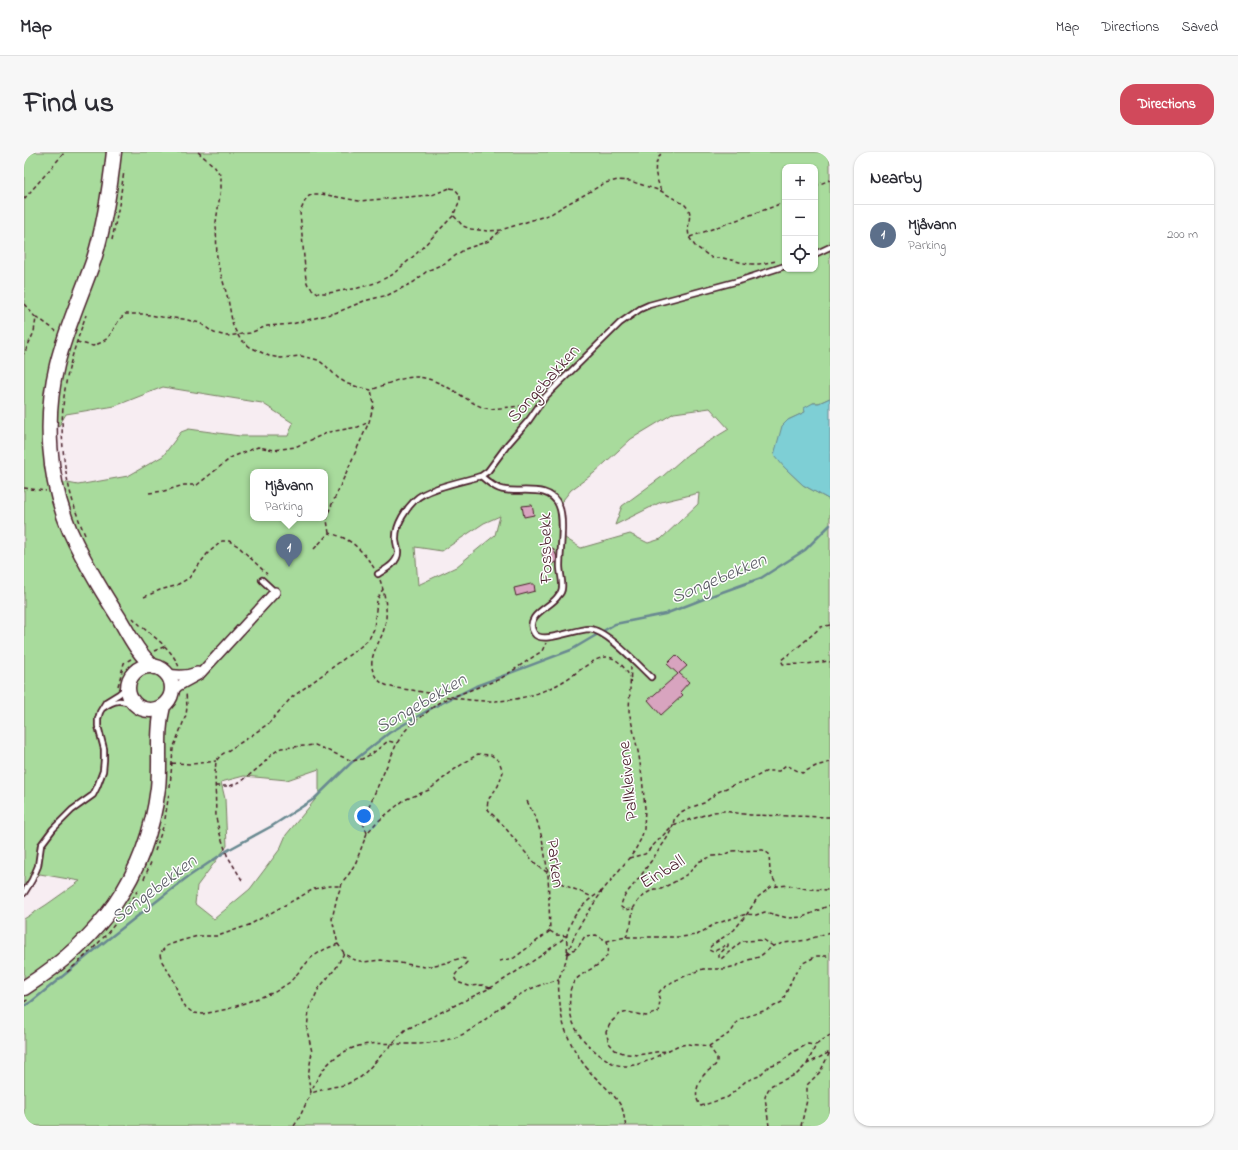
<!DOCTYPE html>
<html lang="en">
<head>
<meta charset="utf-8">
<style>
	:root { --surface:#fff; --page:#f7f7f7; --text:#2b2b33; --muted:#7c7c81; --line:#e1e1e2; --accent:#d1495b }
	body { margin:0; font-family:"Indie Flower",sans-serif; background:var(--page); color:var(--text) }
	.controls { position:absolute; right:12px; top:12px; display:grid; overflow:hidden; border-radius:8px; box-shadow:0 1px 3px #0004 }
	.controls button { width:36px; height:36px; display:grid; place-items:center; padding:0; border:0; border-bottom:1px solid var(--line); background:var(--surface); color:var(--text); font:20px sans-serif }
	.you { position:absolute; left:340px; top:664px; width:14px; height:14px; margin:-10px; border:3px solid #fff; border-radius:50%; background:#1a73e8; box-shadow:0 0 0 6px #1a73e833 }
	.badge { display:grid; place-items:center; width:26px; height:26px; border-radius:50%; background:var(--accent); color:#fff; font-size:13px; font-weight:700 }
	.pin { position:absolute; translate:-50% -33px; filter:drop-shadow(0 1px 2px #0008) }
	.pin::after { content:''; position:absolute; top:21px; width:14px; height:12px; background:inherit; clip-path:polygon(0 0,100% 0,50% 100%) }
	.popup { position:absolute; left:226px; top:317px; width:78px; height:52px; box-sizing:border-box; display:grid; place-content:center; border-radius:8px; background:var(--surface); filter:drop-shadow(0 1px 3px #0005); font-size:13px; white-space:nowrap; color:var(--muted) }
	.popup b { font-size:15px; color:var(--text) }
	.popup::after { content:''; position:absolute; left:50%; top:100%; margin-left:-8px; border:8px solid transparent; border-top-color:var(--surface) }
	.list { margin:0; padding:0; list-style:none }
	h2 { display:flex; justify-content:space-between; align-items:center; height:52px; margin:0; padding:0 16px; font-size:17px }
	h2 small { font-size:13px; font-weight:400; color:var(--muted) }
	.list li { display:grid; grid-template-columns:26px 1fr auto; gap:12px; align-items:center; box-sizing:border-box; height:60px; padding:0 16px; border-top:1px solid var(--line) }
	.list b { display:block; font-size:15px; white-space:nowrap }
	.list p { margin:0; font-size:13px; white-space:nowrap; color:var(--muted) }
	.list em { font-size:13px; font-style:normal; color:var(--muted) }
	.icon { flex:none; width:22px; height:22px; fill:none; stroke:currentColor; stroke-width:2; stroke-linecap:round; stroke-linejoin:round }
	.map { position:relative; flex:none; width:806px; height:974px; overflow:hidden; border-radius:16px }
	header { display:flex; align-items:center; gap:24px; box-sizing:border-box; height:56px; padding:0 20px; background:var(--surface); border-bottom:1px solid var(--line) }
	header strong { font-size:19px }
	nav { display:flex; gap:22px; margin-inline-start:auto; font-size:14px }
	.intro { display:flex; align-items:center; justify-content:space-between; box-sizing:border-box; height:96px; padding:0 24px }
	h1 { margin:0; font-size:28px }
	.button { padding:10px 18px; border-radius:16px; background:var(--accent); color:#fff; font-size:14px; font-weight:700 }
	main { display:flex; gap:24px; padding:0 24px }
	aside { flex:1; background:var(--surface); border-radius:16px; box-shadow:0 1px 3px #0004 }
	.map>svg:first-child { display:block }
</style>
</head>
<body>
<header>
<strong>Map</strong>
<nav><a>Map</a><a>Directions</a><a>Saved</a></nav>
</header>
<div class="intro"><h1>Find us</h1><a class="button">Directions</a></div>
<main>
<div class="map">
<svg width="806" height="974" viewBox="0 0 806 974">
	<rect width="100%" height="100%" fill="#f7edf2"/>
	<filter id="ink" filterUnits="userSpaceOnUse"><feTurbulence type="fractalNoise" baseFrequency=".025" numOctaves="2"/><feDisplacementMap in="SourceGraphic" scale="8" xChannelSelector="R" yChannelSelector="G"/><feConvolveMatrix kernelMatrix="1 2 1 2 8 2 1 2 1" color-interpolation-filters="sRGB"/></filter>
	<g filter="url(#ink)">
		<path fill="#a8db9c" stroke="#797d64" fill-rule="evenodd" d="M0,0H806V246L795,251H789L781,260L764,268L758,275L760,315L779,333L806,348V974H0V767L22,753L56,729L16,722L0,736ZM761,15H791V117H761ZM139,235L238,251L269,271L264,284H216L165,277L157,280L139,304L104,324L54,333L33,329V277L42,262L91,254ZM686,256L705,277L664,302L639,324L598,354L591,373L637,350L675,341L674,352L637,387L624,391L606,382L557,396L541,386L535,353L547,338L570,321L607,287L650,261ZM229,320H301V366H229ZM476,364L471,383L432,415L394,433L391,395L418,399L460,371ZM295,617V643L262,683L256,697L226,737L190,767L171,752L173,734L203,694L201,647L197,630L220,624L263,628Z"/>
		<path fill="#7ecfd5" stroke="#698991" d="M806,246V348L779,333L760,315L750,303L758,274L764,268L781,260L780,256L789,251H795Z"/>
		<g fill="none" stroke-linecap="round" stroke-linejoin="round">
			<path stroke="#698991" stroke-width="2.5" d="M0,854L7,850L83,788L161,727L204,698L248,674L290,647L327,611L365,581L408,556L452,534L547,498L591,472L641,462L690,443L737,426L781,398L806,373"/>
		</g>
		<path fill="#d8a4bf" stroke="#4a1f2b" d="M508,353L510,363L500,365L498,354Z
			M529,396L533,405L532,410L523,414L518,401Z
			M507,432H510L511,439L492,444L490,436Z
			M652,503L663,514L655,521L665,530L656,540L659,543L637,563L624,548L654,522L643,512Z"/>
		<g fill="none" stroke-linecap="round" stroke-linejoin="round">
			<defs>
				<path id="lane" d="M791,102L806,95
					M457,324C464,330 472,337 481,338C498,341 527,332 535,354C541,367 536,399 536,414C536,421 539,429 538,436C538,438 536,442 534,444C528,455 499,463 510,481C517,493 552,477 565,477C583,478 613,512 627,525
					M354,422C362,417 374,411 374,400C374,395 371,390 372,385C372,372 382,357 391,348C403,336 440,329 457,324L464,319L484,292L505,268L521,245L534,232L596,171L616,157L625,153L718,128L761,114
					M238,428L252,441
					M79,556C92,547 96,548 111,552
					M0,741L8,728L14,714L17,693L29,677L48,658L69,643L73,635L79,619L80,608V597L74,574V567L76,560L82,550L95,542L104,534"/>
				<path id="street" d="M141,521C152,524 163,524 173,520
					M147,541L154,534L176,522L251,440"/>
				<path id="primary" d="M90,0C86,36 81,72 70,107C58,142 42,176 33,213C20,267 24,327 46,379C54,397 64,415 74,432C81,444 88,455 95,466C105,483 114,502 130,515
					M104 536a22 22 0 1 1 44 0a22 22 0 1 1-44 0Z
					M0,836C75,788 123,726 134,636C137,608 132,581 139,554"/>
			</defs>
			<use href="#lane" stroke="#4a1f2b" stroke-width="8"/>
			<use href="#street" stroke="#4a1f2b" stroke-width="12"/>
			<use href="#primary" stroke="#4a1f2b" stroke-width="17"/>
			<path stroke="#4a1f2b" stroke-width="1.5" stroke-dasharray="4 3" stroke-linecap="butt" d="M174,0L190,14L197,24V36L192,70L193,108L204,147L209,174L216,187L226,195L245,204L257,206L277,204L294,208L302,214L314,226L324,232L334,235L347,238C361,233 377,225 392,225C407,225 426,236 438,244C448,250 454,255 466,257L508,253
				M791,34L806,28
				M426,36L431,37L436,43V48L429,64L392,102L368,123L351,131L334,136L304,141H294L288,137L284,133L282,128L276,60L282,47L285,44L290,42H297L335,49L408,43Z
				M637,39C632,23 627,16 638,0
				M0,47L41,0
				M430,64L439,74L447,77L463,79L477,78L527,62L543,52L560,43L581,31L594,28L606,29L637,39L661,53L665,58L666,62L664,77L665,85L671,94L688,106H699L724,112H735L753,109
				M666,85L751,54L761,49
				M88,88L96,48L100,19
				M0,152L12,166L10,180L0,202
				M12,166L17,168L32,179
				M53,190L69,194L76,191L84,186L95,168L101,162H119L138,165L159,167L176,171L190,181L203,184L226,181L243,174L268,172L314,160L340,149L364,143L390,130L403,119L421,111L441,97L465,89L477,78
				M0,336L22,339
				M125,341L140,339L160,333H173L208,305L234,295L250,298L271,295L305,280L334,275L345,270
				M305,381L303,368L304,361L345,270L350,252L347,238
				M61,383C40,335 33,283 42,231C46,208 54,186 62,163
				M290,397L305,381C327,386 338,398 350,416
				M356,428C361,442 364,459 361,473C358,490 342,504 350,522C358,538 378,536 393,539C440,548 478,557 524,537C531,534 537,531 543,527C553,521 572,504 583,505C595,506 601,517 607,526
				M120,445L136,438L151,434L165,426L183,402L198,389H205L214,394L243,422
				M109,466C125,484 145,491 155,515
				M806,473L797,475L772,497L757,508L759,512C775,513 788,512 803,509L806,510
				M130,499L142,494
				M94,534L100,511L107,507
				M806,610L792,614L778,621L762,613L755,619H743L724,629L711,632L694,640L680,651L665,656L657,660L650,668L649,673L690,660L700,659L726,663L806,665
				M148,611L168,612L192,609
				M192,634H206L218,629L239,612L248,602L257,596L291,593L328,609L338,607L349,601L364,589L373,591
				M146,635L149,597L162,563L163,555L162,540
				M503,649L513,669L518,686L524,721L526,779
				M141,667L145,641
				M343,681L339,671L341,663L373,591L381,579L388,571L396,566L414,551L424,546L436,542L476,527L518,499L522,491
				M131,699L140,672
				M605,706L621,702L649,673C645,686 635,697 628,708C623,714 620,720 615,726C608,736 598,743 597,755L601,758L609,757L614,749L623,741L630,737H637L654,728L665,721L674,710L689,704L699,703L708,699L739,698L745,702L746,720L753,734
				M120,727L128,708
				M218,728L203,703L196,682L192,666L191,621L192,609L197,603L224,586L245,571L267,546L336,495L345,487L350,477L353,448L359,437
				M578,739C561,749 547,763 543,783C542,789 544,795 543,801C543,810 537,819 535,827C534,834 535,844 536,851C537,876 550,901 566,920C576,931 589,940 597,954C600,959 600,968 602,974
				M526,779L532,783L543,784
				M806,780L783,788L760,791L749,794L735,805L724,808L712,814L700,817H679L668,821L648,830L637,838L634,842L636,849L634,860L622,864L604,860L596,862L587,870L582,880L585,891L591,898L602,902L614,903L632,900L643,899L653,894L663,892L685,894L694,889L707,880L715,868L727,863L743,858L758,850L770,823L779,811L793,804H803L806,803
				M602,785L607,772L609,757
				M583,789C584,793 585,798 584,801C578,817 552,819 547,836C546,838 546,842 546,845C543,871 558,891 579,905C586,910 592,914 601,914C616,914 628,907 641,900
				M314,792L301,797L288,805L266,830L251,840L204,857L179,862L169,861L158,852L149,827L137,808L136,802L142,794L156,789L174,784H194L225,773L290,737L305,734H317
				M749,794L740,788L718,789L697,807L695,806V802L704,794V792L689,800L685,798L687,794L710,778L723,762L734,745L747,735L764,733L783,737L806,738
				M320,801L312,816L295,836L285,857L283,878L288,900L284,924L287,941L308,935L321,933L337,925L381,878L470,834L515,805L543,784
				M543,802L553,778L561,765L579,738L610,700L617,687L620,677L621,656L618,625L615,604L605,559L607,515
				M543,802L554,795L561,784L572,783L583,789L602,785H656L673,783L689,773L712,765L723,762L732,763L741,760L764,766L779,765L806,753
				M475,809L490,806L526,779
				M43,820C73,795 96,770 115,736
				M466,836L458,833L445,834L433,830L430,825C434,818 439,815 443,810L441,807L437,806L421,811L401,815L357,808L340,810L328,807L320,801L314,792L308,767L313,745L319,729L325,722L332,710L343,681L352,671L380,648L405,638L431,617L454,602L467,603L475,609L479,620L474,634L464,648L463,656L467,661L479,673L501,700L513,713L540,733L555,739L568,745
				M0,850L5,847
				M685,894L693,906V911C689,916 683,919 679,924C673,932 669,946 677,954L704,945L722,929L735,924L745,914L757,910L769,900L784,892L792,893
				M783,912L792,893L806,883
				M270,974C286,951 289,919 315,903C342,886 361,893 391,892C404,892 420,889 433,885C447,879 459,869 471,860C491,844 509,833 535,828
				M745,974L741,945L744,938L748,933L773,922L783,912L806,900
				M777,974L783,948V933L796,920L806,900"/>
			<use href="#lane" stroke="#fff" stroke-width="4.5"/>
			<use href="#street" stroke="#fff" stroke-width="9"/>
			<use href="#primary" stroke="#fff" stroke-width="14"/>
		</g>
	</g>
	<g text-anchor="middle" stroke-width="3" stroke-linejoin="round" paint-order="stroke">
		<g font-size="18" fill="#4a1f2b" stroke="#fff">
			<text transform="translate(519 231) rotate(-48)" y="6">Songebakken</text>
			<text transform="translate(521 396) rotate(-91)" y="6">Fossbekk</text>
			<text transform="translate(603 629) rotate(-96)" y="6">Pallkleivene</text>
			<text transform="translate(532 711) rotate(83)" y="6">Parken</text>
			<text transform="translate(638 719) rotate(-31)" y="6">Einball</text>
		</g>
		<g font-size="19" font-style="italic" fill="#5c5d66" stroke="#fff">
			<text transform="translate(694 425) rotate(-23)" y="7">Songebekken</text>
			<text transform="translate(396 550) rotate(-30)" y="7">Songebekken</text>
			<text transform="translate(129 736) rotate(-37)" y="7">Songebekken</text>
		</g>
	</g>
</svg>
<div class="controls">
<button>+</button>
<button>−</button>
<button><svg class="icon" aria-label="locate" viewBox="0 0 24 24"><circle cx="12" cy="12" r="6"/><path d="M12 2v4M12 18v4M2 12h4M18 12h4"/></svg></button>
</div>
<div class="you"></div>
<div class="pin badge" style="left:265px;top:415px;background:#5c6f8a">1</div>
<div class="popup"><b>Mjåvann</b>Parking</div>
</div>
<aside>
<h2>Nearby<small></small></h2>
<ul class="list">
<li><span class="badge" style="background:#5c6f8a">1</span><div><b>Mjåvann</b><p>Parking</p></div><em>200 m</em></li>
</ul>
</aside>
</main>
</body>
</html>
